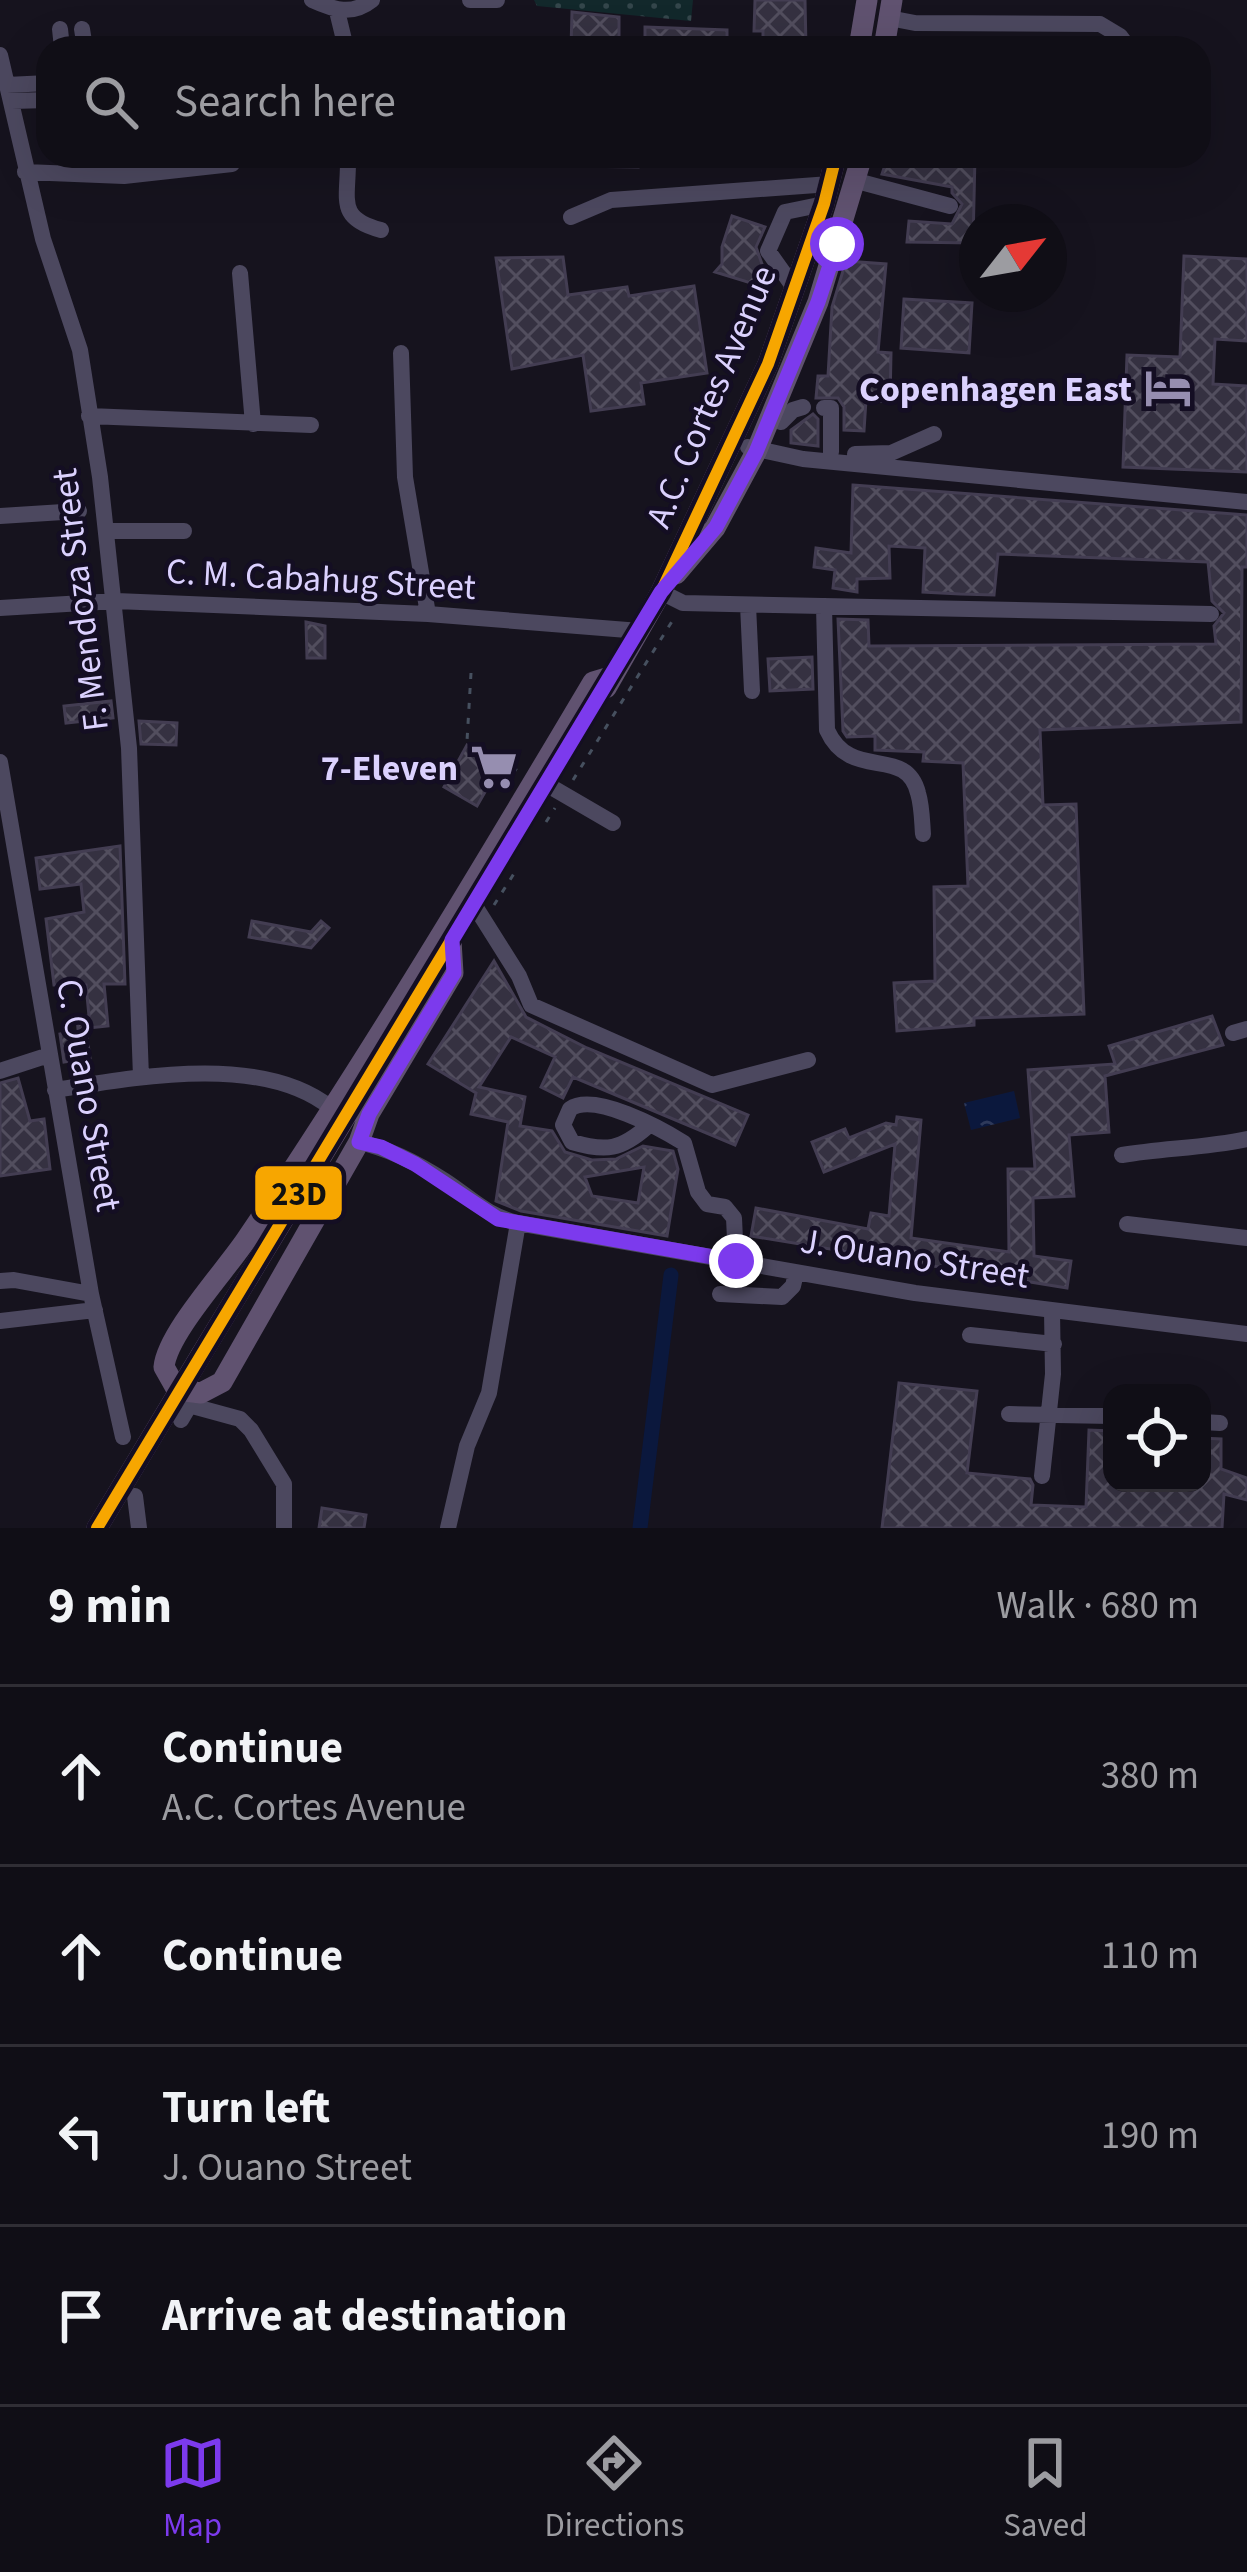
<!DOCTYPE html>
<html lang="en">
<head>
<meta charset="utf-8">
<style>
	:root { --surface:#100e16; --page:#1e1c23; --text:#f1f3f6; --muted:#9c9ca1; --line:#302e35; --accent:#7c3aed }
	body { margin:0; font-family:"Source Sans 3",sans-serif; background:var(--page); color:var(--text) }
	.controls { position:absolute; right:36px; bottom:36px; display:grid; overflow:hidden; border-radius:24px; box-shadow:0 12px 48px #0002 }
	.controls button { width:108px; height:108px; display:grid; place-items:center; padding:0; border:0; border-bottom:3px solid var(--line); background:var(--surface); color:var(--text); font:60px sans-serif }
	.compass { position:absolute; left:959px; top:204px; width:108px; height:108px; border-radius:50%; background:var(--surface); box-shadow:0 12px 48px #0002; rotate:59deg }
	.stop { position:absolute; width:36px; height:36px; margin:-27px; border:9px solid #7c3aed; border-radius:50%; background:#fff }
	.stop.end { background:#7c3aed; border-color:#fff; box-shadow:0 3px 12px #0008 }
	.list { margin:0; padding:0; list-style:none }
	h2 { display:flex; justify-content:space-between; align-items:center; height:156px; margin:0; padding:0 48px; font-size:51px }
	h2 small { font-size:39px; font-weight:400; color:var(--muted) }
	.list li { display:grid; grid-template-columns:78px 1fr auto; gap:36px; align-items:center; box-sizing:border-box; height:180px; padding:0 48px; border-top:3px solid var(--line) }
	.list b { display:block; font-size:45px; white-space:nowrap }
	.list p { margin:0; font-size:39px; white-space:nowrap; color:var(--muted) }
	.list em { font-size:39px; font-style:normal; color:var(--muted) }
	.icon { flex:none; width:66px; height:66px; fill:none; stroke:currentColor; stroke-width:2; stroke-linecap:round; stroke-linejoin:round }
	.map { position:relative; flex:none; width:1247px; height:1528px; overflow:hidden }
	.search { position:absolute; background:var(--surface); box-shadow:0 12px 48px #0002; left:36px; right:36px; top:36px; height:132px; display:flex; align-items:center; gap:30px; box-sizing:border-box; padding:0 42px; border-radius:36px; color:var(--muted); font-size:45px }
	.sheet { height:876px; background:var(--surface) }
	nav { display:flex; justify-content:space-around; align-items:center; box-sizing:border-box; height:168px; border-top:3px solid var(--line); background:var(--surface); font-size:33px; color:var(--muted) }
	nav a { display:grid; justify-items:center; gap:6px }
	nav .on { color:var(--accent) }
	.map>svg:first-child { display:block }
</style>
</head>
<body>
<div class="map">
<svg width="1247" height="1528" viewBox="0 0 1247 1528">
	<defs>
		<pattern id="grass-dots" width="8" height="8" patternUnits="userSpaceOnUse" patternTransform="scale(3)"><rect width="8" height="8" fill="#12282b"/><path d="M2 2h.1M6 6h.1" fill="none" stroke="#34464b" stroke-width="1.8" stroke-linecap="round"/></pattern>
		<pattern id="water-ripples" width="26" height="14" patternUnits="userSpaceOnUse" patternTransform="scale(3)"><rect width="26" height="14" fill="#0b183d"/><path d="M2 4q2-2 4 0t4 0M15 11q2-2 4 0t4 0" fill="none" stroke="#2e395a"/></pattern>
		<pattern id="building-cross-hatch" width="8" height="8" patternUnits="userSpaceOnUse" patternTransform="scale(3)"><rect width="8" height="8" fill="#353141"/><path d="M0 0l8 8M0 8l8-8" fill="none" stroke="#524e5e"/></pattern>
	</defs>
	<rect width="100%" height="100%" fill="#16131e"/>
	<path fill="url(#grass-dots)" d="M534,0H693L691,21L537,6Z"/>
	<path fill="url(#water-ripples)" d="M1014,1091L1020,1118L971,1130L964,1103Z"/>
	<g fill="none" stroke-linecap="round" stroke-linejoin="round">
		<path stroke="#0b183d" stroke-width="15" d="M640,1528L671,1275"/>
	</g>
	<path fill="url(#building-cross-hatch)" stroke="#433d52" stroke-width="3" fill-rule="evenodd" d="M755,0H805L806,48H763V31H754Z
		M572,12L619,17V48H571Z
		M645,27L727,30V48H645Z
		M573,156H638V167L573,166Z
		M888,156H975L973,243L907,242L909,221L952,224L962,204L952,193V187L882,174Z
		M732,216L765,227L756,247L762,264L754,284L715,272L722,264V247Z
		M1184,256L1247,259V341L1215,339L1213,384L1247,386V472L1123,467L1127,355L1180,357Z
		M563,257L568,295L627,287L629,296L694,286L707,373L641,383L644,404L591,411L583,355L512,369L496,258Z
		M846,261L886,264L878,352L891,353L890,402L866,400L864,431L844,430V407L838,398H816L818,376H828L832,307Z
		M904,299L972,303L969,353L901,348Z
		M813,414L818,419V446L791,443V430Z
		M853,485L1247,515V567H1242L1241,722L1040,730L1043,805L1076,804L1084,1014L974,1018V1025L897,1031L894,983L935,981L934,887L968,886L963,763L923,761L924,752L875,750V736L847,737L843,731L838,619L868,620L869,646L1216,644L1214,626L1224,613L1212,601L1208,562L998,554L994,595L960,594L923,592L925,548L889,546L890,578L857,579V592L833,588L835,570L814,567L816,548L851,553Z
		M306,622L325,626V658H307Z
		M812,657L813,689L770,691L768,659Z
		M111,701L113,718L66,723L64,706Z
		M139,721L177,723L176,745L141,744Z
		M467,745L501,764L477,806L444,787Z
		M120,846L125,984H104L108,1026L78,1029L77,1017L89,1016L86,985H54L46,919L84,912L81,884L40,889L36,858Z
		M252,921L311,932L321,921L329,928L311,948L249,937Z
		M494,961L526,1017L587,1048L748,1115L735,1145L573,1077L563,1098L541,1087L555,1057L511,1037L479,1087L525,1097L520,1126L552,1131L565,1152L592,1160L616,1159L643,1146L673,1151L678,1169L667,1236L521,1211L496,1201L508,1122L471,1114L476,1093L428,1064ZM644,1167L638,1203L592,1196L585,1177Z
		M1212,1016L1223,1045L1105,1076L1109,1132L1069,1135L1074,1196L1033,1198L1034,1256L1071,1261L1067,1288L751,1236L756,1208L868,1229L871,1213L889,1216L895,1144L824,1172L812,1142L845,1129L849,1138L886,1123L896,1125L897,1117L921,1120L911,1238L1009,1252L1008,1169H1035L1028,1070L1115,1064L1109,1046Z
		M86,1030L90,1058L64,1062L60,1034Z
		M18,1078L30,1121L44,1119L50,1169L0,1176V1083Z
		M899,1383L977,1391L967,1473L1030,1479L1033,1485L1031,1505L1086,1507L1089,1430L1112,1431V1483H1202V1438L1221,1439V1469L1247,1478V1500L1224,1494L1222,1528H882Z
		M322,1508L366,1515L364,1528H319Z"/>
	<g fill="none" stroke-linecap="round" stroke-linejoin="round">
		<path stroke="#46505f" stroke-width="3" stroke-dasharray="6 9" stroke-linecap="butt" d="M471,673L467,741L520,772
			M573,780L676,615
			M546,822L555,808
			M494,905L515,872"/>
		<path stroke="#4c485f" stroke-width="16" d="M312,0C334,10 352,16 372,0
			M470,0H497
			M337,11L346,48
			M889,18L915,23L1100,24L1120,36L1129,48
			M60,29L62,48
			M82,29L85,48
			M0,55L43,239L80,350L100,477L129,748L141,1077
			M7,85L48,83
			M12,101L48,100
			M348,156C349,199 335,218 381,230
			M25,172L124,176L232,164
			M857,181L950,206
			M571,217L611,200L830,184
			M240,273L253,424
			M795,289L768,251L785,212L824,204
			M401,353L405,477L428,614
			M824,408H831V452
			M89,416L311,425
			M770,418L781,422L793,410L803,407
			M748,447L803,459L1247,502
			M855,454L891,453L934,434
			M0,516L79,511
			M107,531H184
			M661,592L683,603L1211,614
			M748,605L752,691
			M824,606L827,730C851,783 906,744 918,793C922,806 922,821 923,834
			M0,608L116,601L428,614L640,631
			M0,762L91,1294L123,1437
			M546,784L613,823
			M473,903L519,976L531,1005L712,1085L808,1060
			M1233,1033L1247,1029
			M0,1071L49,1055
			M55,1090C136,1077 263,1053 331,1108
			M648,1126C621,1150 606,1152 572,1142L563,1125L570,1109C594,1092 660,1128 684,1143L698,1192L707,1204L725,1207L734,1218L736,1261
			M359,1142C390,1149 419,1164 445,1181C471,1198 487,1216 518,1223L915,1293L1247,1334
			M1122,1155C1164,1148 1205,1148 1247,1139
			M1127,1224L1247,1238
			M0,1281L14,1280L91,1294
			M720,1294L782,1297L793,1286L796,1273
			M0,1321L95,1310
			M970,1335L1054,1344
			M184,1393L196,1407L240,1419L251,1430L284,1484V1528
			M1009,1414L1112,1416
			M181,1420L191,1403
			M1202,1422L1220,1423
			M1042,1476L1053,1374L1052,1311
			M135,1496L139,1528
			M448,1528L467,1446L489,1393L518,1223"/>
		<path stroke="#605270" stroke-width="21" d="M859,48L867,0
			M884,48L892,0
			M676,574L715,528L756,452L818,302L862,156
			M606,688L661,592L768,364L824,204L836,156
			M451,941L453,973L369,1114L359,1142L222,1382L201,1393L177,1390L164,1367C167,1333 228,1268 248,1237C370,1056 482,869 593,682L613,676
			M201,1355L431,976"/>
		<path stroke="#605270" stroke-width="21" d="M97,1528L201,1355"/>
		<defs>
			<path id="bus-1" d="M97,1528L661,592L768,364L824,204L836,156"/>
		</defs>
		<use href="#bus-1" stroke="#140e23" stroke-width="21"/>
		<use href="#bus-1" stroke="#f7a600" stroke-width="12"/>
	</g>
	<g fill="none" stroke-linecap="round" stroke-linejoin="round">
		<path stroke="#7c3aed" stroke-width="15" d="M736,1261L498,1219L415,1164L381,1147L359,1142L369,1114L454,973L452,940L661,592L716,527L756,452L818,302L837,244"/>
	</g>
	<defs>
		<symbol id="hotel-bare" viewBox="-9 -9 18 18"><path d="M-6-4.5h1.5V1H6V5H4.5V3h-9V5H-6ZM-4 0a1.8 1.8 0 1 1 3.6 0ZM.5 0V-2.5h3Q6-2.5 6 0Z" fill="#968eb0" stroke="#140e23" stroke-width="2.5" paint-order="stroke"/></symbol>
		<symbol id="supermarket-bare" viewBox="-9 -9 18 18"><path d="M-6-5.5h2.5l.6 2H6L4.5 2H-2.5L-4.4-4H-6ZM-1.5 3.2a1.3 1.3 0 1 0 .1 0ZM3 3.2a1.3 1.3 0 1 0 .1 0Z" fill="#968eb0" stroke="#140e23" stroke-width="2.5" paint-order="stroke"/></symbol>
	</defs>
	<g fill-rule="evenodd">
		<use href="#hotel-bare" x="1135" y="355" width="66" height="66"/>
		<use href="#supermarket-bare" x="461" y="734" width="66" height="66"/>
	</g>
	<g text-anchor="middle" stroke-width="9" stroke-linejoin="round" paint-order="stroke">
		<g font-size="36" font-weight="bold" fill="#dbd1fe" stroke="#140e23" text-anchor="end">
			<text x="1132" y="401">Copenhagen East</text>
			<text x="458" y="780">7-Eleven</text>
		</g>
		<g font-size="36" fill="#dbd1fe" stroke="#140e23">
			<text transform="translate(710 396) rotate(-67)" y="13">A.C. Cortes Avenue</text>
			<text transform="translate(321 578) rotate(3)" y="13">C. M. Cabahug Street</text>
			<text transform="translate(79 600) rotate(-97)" y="13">F. Mendoza Street</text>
			<text transform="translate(90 1095) rotate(80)" y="13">C. Ouano Street</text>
			<text transform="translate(915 1257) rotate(9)" y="13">J. Ouano Street</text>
		</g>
	</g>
	<rect stroke="#140e23" stroke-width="4.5" x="253" y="1164" width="91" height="58" rx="12" fill="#f7a600"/>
	<g font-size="33" text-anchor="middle" font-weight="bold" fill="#111">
		<text x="299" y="1205">23D</text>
	</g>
</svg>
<div class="controls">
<button><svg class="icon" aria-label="locate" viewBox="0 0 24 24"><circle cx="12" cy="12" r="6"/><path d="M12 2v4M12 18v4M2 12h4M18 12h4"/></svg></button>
</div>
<svg class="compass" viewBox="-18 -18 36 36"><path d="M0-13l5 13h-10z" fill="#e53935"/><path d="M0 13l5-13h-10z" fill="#9c9ca1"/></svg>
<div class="stop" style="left:837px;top:244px"></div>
<div class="stop end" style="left:736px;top:1261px"></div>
<div class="search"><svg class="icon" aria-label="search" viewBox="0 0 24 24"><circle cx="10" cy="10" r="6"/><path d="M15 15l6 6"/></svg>Search here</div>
</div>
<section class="sheet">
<h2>9 min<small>Walk · 680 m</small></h2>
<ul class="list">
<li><svg class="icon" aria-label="ahead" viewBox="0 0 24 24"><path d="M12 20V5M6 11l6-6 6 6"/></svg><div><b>Continue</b><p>A.C. Cortes Avenue</p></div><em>380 m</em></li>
<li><svg class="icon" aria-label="ahead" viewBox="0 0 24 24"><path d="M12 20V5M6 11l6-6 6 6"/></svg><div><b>Continue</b></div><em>110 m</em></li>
<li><svg class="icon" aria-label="left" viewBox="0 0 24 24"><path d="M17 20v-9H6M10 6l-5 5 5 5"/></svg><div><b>Turn left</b><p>J. Ouano Street</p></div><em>190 m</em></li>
<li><svg class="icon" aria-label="arrive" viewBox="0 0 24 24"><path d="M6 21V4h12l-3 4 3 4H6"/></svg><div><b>Arrive at destination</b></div></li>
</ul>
</section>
<nav>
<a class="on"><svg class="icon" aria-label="map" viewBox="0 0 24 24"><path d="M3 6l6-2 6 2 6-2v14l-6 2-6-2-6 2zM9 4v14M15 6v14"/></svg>Map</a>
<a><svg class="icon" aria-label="directions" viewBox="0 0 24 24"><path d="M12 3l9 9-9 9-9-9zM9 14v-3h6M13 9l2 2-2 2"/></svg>Directions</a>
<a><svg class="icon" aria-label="saved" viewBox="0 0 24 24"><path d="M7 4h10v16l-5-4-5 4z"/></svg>Saved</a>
</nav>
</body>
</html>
